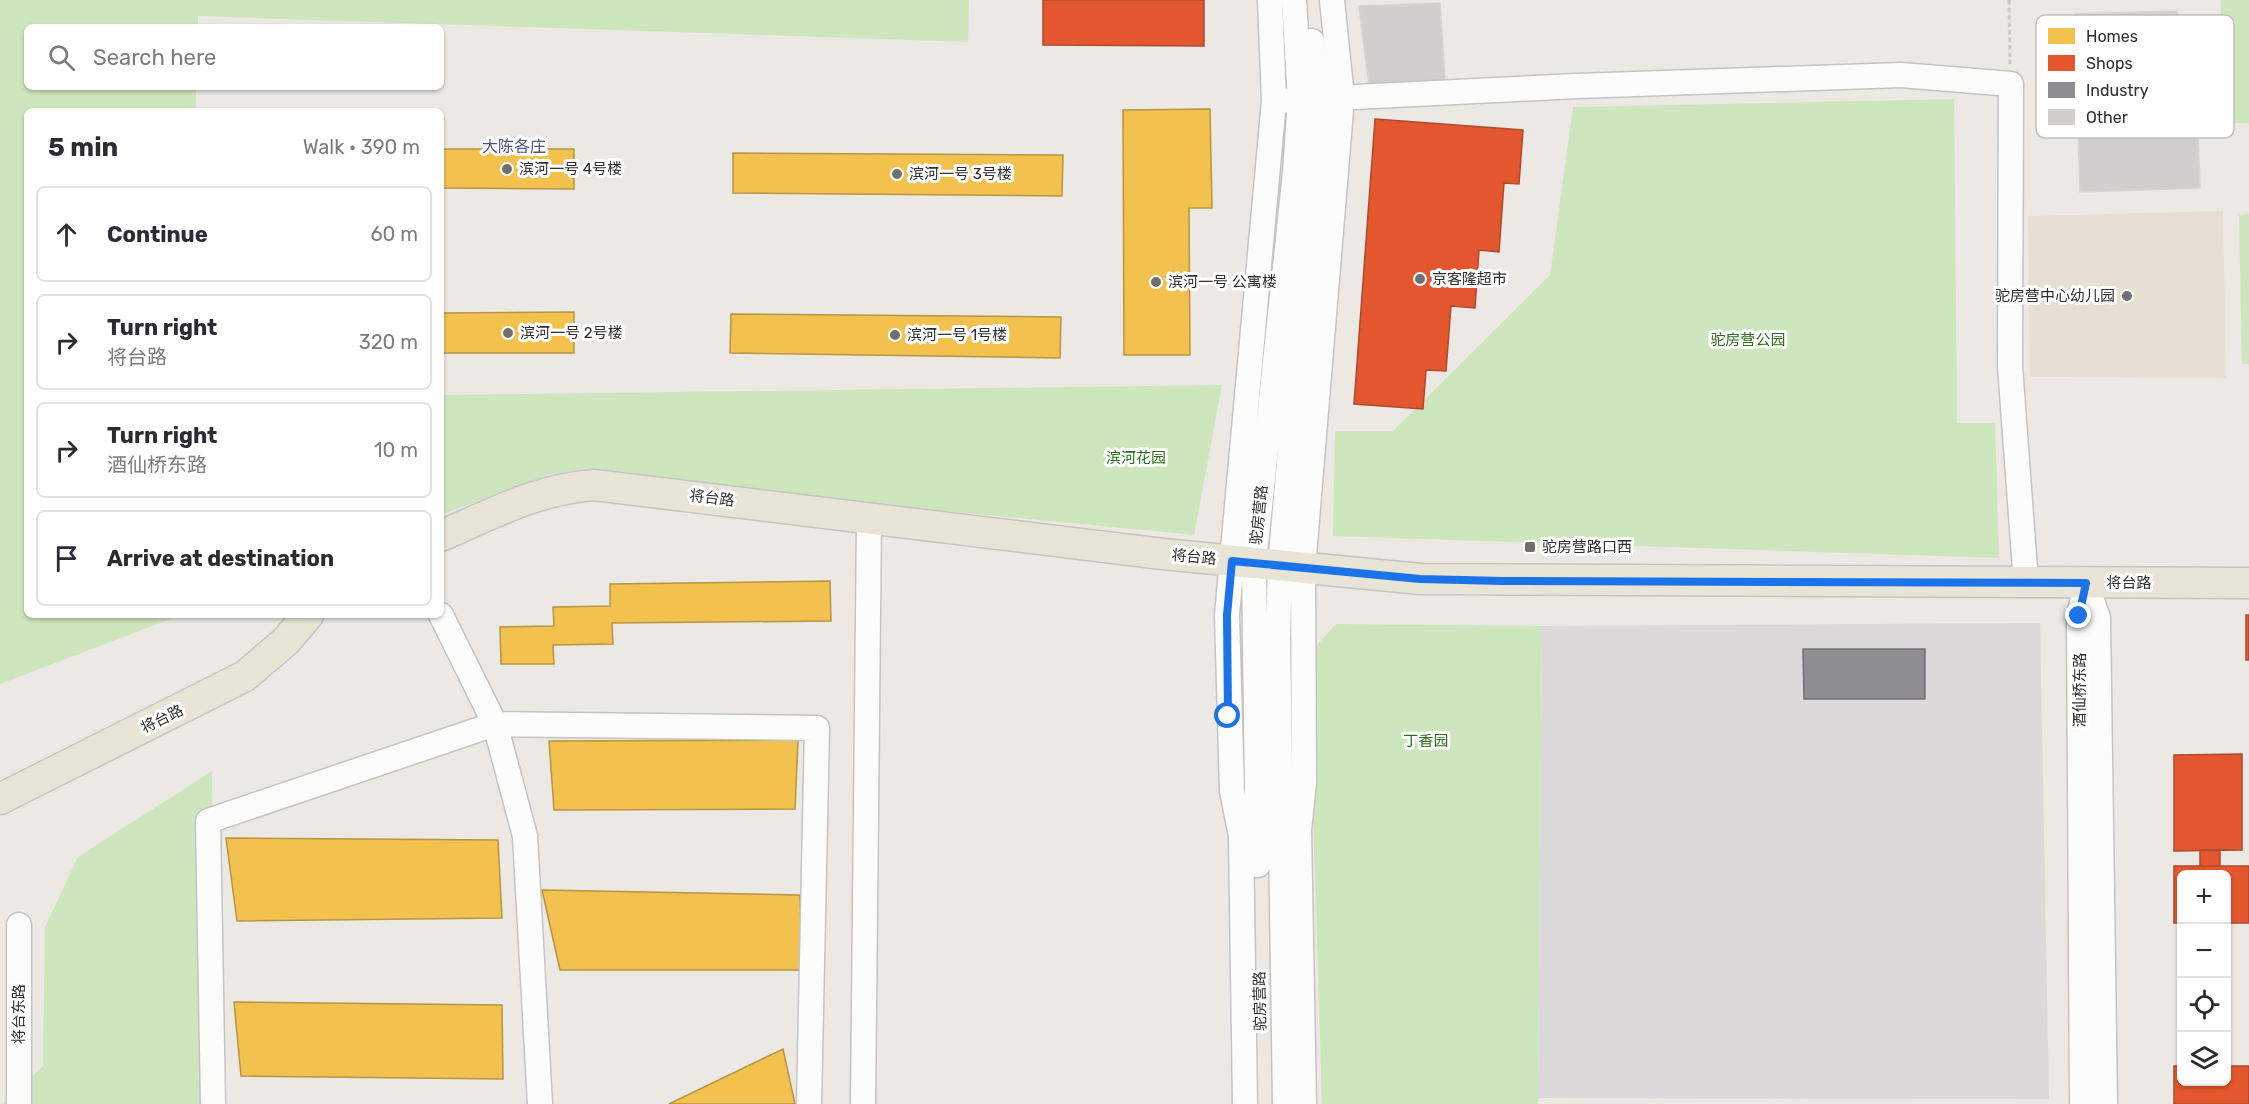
<!DOCTYPE html>
<html lang="en">
<head>
<meta charset="utf-8">
<style>
	:root { --surface:#fff; --page:#f7f7f7; --text:#2b2b33; --muted:#7c7c81; --line:#e1e1e2 }
	body { margin:0; font-family:Rubik,"Noto Sans SC",sans-serif; background:var(--page); color:var(--text) }
	.controls { position:absolute; right:18px; bottom:18px; display:grid; overflow:hidden; border-radius:9px; box-shadow:0 2px 4px #0004 }
	.controls button { width:54px; height:54px; display:grid; place-items:center; padding:0; border:0; border-bottom:2px solid var(--line); background:var(--surface); color:var(--text); font:30px sans-serif }
	.stop { position:absolute; width:18px; height:18px; margin:-14px; border:4px solid #1a73e8; border-radius:50%; background:#fff }
	.stop.end { background:#1a73e8; border-color:#fff; box-shadow:0 2px 6px #0008 }
	.list { margin:0; padding:0; list-style:none }
	h2 { display:flex; justify-content:space-between; align-items:center; height:78px; margin:0; padding:0 24px; font-size:26px }
	h2 small { font-size:20px; font-weight:400; color:var(--muted) }
	.list li { display:grid; grid-template-columns:39px 1fr auto; gap:18px; align-items:center; box-sizing:border-box; height:96px; margin:0 12px 12px; padding:0 12px; border:2px solid var(--line); border-radius:9px }
	.list b { display:block; font-size:22px; white-space:nowrap }
	.list p { margin:0; font-size:20px; white-space:nowrap; color:var(--muted) }
	.list em { font-size:20px; font-style:normal; color:var(--muted) }
	.icon { flex:none; width:33px; height:33px; fill:none; stroke:currentColor; stroke-width:2; stroke-linecap:round; stroke-linejoin:round }
	.map { position:relative; flex:none; width:2249px; height:1104px; overflow:hidden }
	.search { position:absolute; background:var(--surface); box-shadow:0 2px 4px #0004; left:24px; top:24px; width:420px; height:66px; display:flex; align-items:center; gap:15px; box-sizing:border-box; padding:0 21px; border-radius:9px; color:var(--muted); font-size:22px }
	.panel { position:absolute; background:var(--surface); box-shadow:0 2px 4px #0004; left:24px; top:108px; width:420px; height:510px; border-radius:9px }
	.map>svg:first-child { display:block }
</style>
</head>
<body>
<div class="map">
<svg width="2249" height="1104" viewBox="0 0 2249 1104">
	<rect width="100%" height="100%" fill="#ece8e4"/>
	<path fill="#dcd9db" d="M2040,623L2049,1099L1538,1098L1542,626Z"/>
	<path fill="#e6e0d3" d="M2223,211L2226,378L2030,377L2028,216Z"/>
	<path fill="#cee6be" d="M0,0H969L968,42L198,16V27H27V87H196V111H27V615H181L0,684Z
		M2221,0H2249V123H2219Z
		M1954,99L1957,423H1995L1999,558L1333,536L1335,431H1393L1550,275L1573,107Z
		M2249,214V364H2242L2239,215Z
		M1222,385L1194,535L553,473L441,515V395Z
		M1336,624L1542,626L1538,1104H1322L1308,655Z
		M212,771L216,1104H2L43,1066L45,927L78,857Z"/>
	<path fill="#f2c14e" stroke="#b79544" stroke-width="1.5" d="M1210,109L1212,208H1189L1190,355H1124L1123,110Z
		M441,149H574V189L441,188Z
		M733,153L1063,155L1062,196L733,193Z
		M574,312V353H441V313Z
		M731,314L1061,317L1060,358L730,353Z
		M830,581L831,621L612,623L613,644L553,645L554,664H501L500,627L554,626L553,607L610,606V584Z
		M798,740L795,809L554,810L549,741Z
		M226,838L498,840L502,918L237,921Z
		M542,890L800,895L802,970H560Z
		M234,1002L502,1005L503,1079L241,1076Z
		M783,1049L795,1104H669Z"/>
	<path fill="#e4572e" stroke="#ad4b2e" stroke-width="1.5" d="M1043,0H1204V46L1043,45Z
		M1375,119L1523,130L1519,184L1504,183L1499,252L1479,250L1475,308L1451,306L1446,371L1426,370L1423,409L1354,404Z
		M2246,615H2249V660H2246Z
		M2242,754V850L2174,851V755Z
		M2200,850H2220V866H2200Z
		M2174,866H2249V923H2226V874H2182V923H2174Z
		M2174,1066H2182V1082H2226V1066H2249V1104H2174Z"/>
	<path fill="#8d8d92" stroke="#707074" stroke-width="1.5" d="M1803,649H1925V699H1804Z"/>
	<path fill="#d1cecb" stroke="#d7d4d0" stroke-width="1.5" d="M1440,3L1445,82L1369,85L1359,6Z
		M2177,11L2179,49H2195L2200,188L2080,192L2074,14Z"/>
	<g fill="none" stroke-linecap="round" stroke-linejoin="round">
		<defs>
			<path id="minor" d="M1274,101L1577,86L1901,75L2011,84L2010,366L2026,583
				M2086,583L2098,618L2105,1104
				M441,615L495,724L525,836L540,1104
				M1258,865L1254,563L1295,172L1300,100L1294,0
				M19,925V1104
				M213,1104L208,821L495,724L817,728L809,1104
				M863,1104L869,517
				M1245,1104L1241,836L1232,791L1227,615L1274,101L1270,0
				M1285,1104L1278,640L1280,566L1313,186L1318,99L1312,41
				M1304,1104L1299,830L1304,783L1303,568L1342,98L1332,0
				M2082,1104L2079,616L2086,583"/>
			<path id="major" d="M441,536C491,514 538,489 594,485L1163,554L1420,579L2249,583
				M0,799L245,676L286,641L308,615"/>
		</defs>
		<use href="#minor" stroke="#c5c4c5" stroke-width="27"/>
		<use href="#major" stroke="#c6c5c4" stroke-width="33"/>
		<path stroke="#c9c9c8" stroke-width="3" stroke-dasharray="4.5 3" stroke-linecap="butt" d="M2009,0L2010,64"/>
		<use href="#minor" stroke="#fcfcfb" stroke-width="24"/>
		<use href="#major" stroke="#e8e4d6" stroke-width="30"/>
	</g>
	<g fill="none" stroke-linecap="round" stroke-linejoin="round">
		<path stroke="#1a73e8" stroke-width="8" d="M1228,716L1227,615L1232,561L1420,579L1503,581L2086,583L2079,616"/>
	</g>
	<g fill="#706f6e" stroke="#fff" stroke-width="2">
		<circle cx="507" cy="169" r="6"/>
		<circle cx="897" cy="174" r="6"/>
		<circle cx="1420" cy="279" r="6"/>
		<circle cx="1156" cy="282" r="6"/>
		<circle cx="2127" cy="296" r="6"/>
		<circle cx="508" cy="333" r="6"/>
		<circle cx="895" cy="335" r="6"/>
		<rect x="1524" y="541" width="12" height="12" rx="3"/>
	</g>
	<g text-anchor="middle" stroke-width="6" stroke-linejoin="round" paint-order="stroke">
		<g font-size="15" fill="#2e2e2e" stroke="#fff" text-anchor="start">
			<text x="519" y="174">滨河一号 4号楼</text>
			<text x="909" y="179">滨河一号 3号楼</text>
			<text x="1432" y="284">京客隆超市</text>
			<text x="1168" y="287">滨河一号 公寓楼</text>
			<text x="2115" y="301" text-anchor="end">驼房营中心幼儿园</text>
			<text x="520" y="338">滨河一号 2号楼</text>
			<text x="907" y="340">滨河一号 1号楼</text>
			<text x="1542" y="552">驼房营路口西</text>
		</g>
		<g font-size="15" fill="#2c6e1b" stroke="#fff">
			<text x="1748" y="345">驼房营公园</text>
			<text x="1136" y="463">滨河花园</text>
			<text x="1426" y="746">丁香园</text>
		</g>
		<g font-size="15" fill="#2e2e2e" stroke="#fff">
			<text transform="translate(712 498) rotate(7)" y="5">将台路</text>
			<text transform="translate(1259 515) rotate(-84)" y="5">驼房营路</text>
			<text transform="translate(1194 557) rotate(5)" y="5">将台路</text>
			<text x="2129" y="588">将台路</text>
			<text transform="translate(2080 690) rotate(-90)" y="5">酒仙桥东路</text>
			<text transform="translate(162 719) rotate(-26)" y="5">将台路</text>
			<text transform="translate(1260 1001) rotate(-91)" y="5">驼房营路</text>
			<text transform="translate(19 1014) rotate(-90)" y="5">将台东路</text>
		</g>
		<g font-size="16" fill="#4d5680" stroke="#fff">
			<text x="514" y="152">大陈各庄</text>
		</g>
	</g>
	<rect x="2036" y="15" width="198" height="123" rx="9" fill="#fff" stroke="#c0c0c0" stroke-width="1.5"/>
	<rect x="2048" y="28" width="27" height="16" fill="#f2c14e"/>
	<rect x="2048" y="55" width="27" height="16" fill="#e4572e"/>
	<rect x="2048" y="82" width="27" height="16" fill="#8d8d92"/>
	<rect x="2048" y="109" width="27" height="16" fill="#d1cecb"/>
	<g font-size="16" fill="#2e2e2e">
		<text x="2086" y="42">Homes</text>
		<text x="2086" y="69">Shops</text>
		<text x="2086" y="96">Industry</text>
		<text x="2086" y="123">Other</text>
	</g>
</svg>
<div class="controls">
<button>+</button>
<button>−</button>
<button><svg class="icon" aria-label="locate" viewBox="0 0 24 24"><circle cx="12" cy="12" r="6"/><path d="M12 2v4M12 18v4M2 12h4M18 12h4"/></svg></button>
<button><svg class="icon" aria-label="layers" viewBox="0 0 24 24"><path d="M12 4l9 5-9 5-9-5zM3 14l9 5 9-5"/></svg></button>
</div>
<div class="stop" style="left:1228px;top:716px"></div>
<div class="stop end" style="left:2079px;top:616px"></div>
<div class="search"><svg class="icon" aria-label="search" viewBox="0 0 24 24"><circle cx="10" cy="10" r="6"/><path d="M15 15l6 6"/></svg>Search here</div>
<section class="panel">
<h2>5 min<small>Walk · 390 m</small></h2>
<ul class="list">
<li><svg class="icon" aria-label="ahead" viewBox="0 0 24 24"><path d="M12 20V5M6 11l6-6 6 6"/></svg><div><b>Continue</b></div><em>60 m</em></li>
<li><svg class="icon" aria-label="right" viewBox="0 0 24 24"><path d="M7 20v-9h11M14 6l5 5-5 5"/></svg><div><b>Turn right</b><p>将台路</p></div><em>320 m</em></li>
<li><svg class="icon" aria-label="right" viewBox="0 0 24 24"><path d="M7 20v-9h11M14 6l5 5-5 5"/></svg><div><b>Turn right</b><p>酒仙桥东路</p></div><em>10 m</em></li>
<li><svg class="icon" aria-label="arrive" viewBox="0 0 24 24"><path d="M6 21V4h12l-3 4 3 4H6"/></svg><div><b>Arrive at destination</b></div></li>
</ul>
</section>
</div>
</body>
</html>
